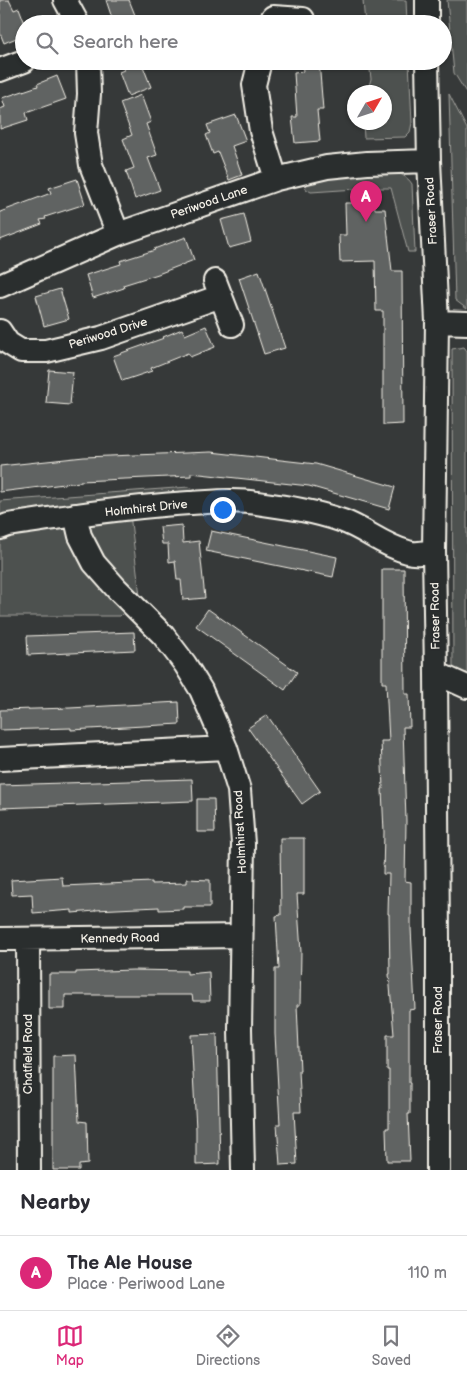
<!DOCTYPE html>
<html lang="en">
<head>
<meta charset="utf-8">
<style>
	:root { --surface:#fff; --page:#f7f7f7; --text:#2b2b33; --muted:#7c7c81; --line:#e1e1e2; --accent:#db2777 }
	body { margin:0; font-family:"Balsamiq Sans",sans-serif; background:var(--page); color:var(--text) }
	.compass { position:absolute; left:347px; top:85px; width:45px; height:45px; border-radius:50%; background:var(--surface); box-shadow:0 1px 4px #0004; rotate:51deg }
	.you { position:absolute; left:222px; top:509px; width:18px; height:18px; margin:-12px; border:4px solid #fff; border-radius:50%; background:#1a73e8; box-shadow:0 0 0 8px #1a73e833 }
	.badge { display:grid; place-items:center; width:32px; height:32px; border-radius:50%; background:var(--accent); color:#fff; font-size:16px; font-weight:700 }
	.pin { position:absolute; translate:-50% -41px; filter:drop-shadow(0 1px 2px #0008) }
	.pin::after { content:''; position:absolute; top:26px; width:18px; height:15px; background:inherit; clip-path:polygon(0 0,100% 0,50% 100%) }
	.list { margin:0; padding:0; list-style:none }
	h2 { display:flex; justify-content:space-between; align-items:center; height:65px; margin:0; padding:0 20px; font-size:21px }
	h2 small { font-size:16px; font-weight:400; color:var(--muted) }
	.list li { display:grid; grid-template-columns:32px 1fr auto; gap:15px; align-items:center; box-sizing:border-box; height:75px; padding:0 20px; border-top:1px solid var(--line) }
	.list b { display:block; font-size:19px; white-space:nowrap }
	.list p { margin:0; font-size:16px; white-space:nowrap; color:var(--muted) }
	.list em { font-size:16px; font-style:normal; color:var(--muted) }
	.icon { flex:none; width:28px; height:28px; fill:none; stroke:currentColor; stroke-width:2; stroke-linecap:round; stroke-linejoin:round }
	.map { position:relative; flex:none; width:467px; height:1170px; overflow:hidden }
	.search { position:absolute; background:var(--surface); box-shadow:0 1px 4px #0004; left:15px; right:15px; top:15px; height:55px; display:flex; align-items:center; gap:12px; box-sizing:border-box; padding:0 18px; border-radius:28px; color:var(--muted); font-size:19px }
	.sheet { height:140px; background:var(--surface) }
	nav { display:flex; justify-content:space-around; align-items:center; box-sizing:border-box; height:70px; border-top:1px solid var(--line); background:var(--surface); font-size:14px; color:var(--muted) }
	nav a { display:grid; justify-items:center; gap:2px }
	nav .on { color:var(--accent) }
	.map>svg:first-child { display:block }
</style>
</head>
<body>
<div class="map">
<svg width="467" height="1170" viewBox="0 0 467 1170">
	<rect width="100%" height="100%" fill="#363939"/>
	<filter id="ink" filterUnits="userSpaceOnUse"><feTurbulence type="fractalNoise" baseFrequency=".02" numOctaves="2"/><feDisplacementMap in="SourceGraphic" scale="10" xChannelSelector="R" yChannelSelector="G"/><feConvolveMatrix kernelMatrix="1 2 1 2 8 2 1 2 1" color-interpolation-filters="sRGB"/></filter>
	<g filter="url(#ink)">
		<path fill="#4e514f" stroke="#a1a19c" d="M363,0H406L407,24H365Z
			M447,0H467V94L454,73Z
			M369,61H409L412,123L410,132L405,137L364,138L363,123L384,122V92H367L371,79Z
			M449,94L467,129V309L455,300Z
			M391,170C400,174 407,176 412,184L415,252H408L391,188H371L311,192L306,189L305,183L349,175Z
			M464,347L467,351V682L453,671L452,349Z
			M189,487L199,491L128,498L140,596L120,616H0V501Z"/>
		<path fill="#616362" stroke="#f4f1e8" d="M0,0H9L14,10L19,8L24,21V35L4,43L0,33Z
			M106,0H129L137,20L126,24H114Z
			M120,61H141L151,87L128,96L119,72L124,70Z
			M302,61H319L323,110H317L320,141L295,143L292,117H297L294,73L303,72Z
			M57,76L66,99L26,113L28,120L0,129V109L5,107L2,98L38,86L37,84Z
			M141,95L151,122L146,124L157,155L148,158L160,190L135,199L126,171L134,168L123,139L132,135L120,103Z
			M236,115L246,141L232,146L242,175L229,180L218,152L213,154L206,135L210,133L207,125Z
			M77,179L85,204L45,217L46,219L40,220L42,224L0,240V212L51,193L49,188Z
			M345,203H374L375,209H385L392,271H402L403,424L383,425V311H376L375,261L340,262L339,235H346Z
			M244,214L251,242L229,248L221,220Z
			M186,237L194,260L158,274L123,285L124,288L93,298L86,275L121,264L120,261L155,250L154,249Z
			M259,271L285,348L264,354L239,278Z
			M60,289L69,319L44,326L36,296Z
			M206,326L215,347L190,357L188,353L151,368L152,371L122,381L113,356L164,338L163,337L182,329L185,335Z
			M49,370L73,372L70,405L46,403Z
			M211,452L316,464L395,487L389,509L309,486L191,473V476L80,481V482L0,492V466L84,457Z
			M182,525L183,543L199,541L205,598L183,600L181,580H177L175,561L169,562L168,544H162L160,527Z
			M211,531L337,557L333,577L206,551Z
			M382,569H404L405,694H409L410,727H403L406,821L405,881L411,882V928L415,1009L409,1010V1083H410V1114H408L410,1161H387L386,1128H389V1070H387V1035H394L389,974H390L389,914H388L389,874H383L384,832L382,789H383L381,741H389L386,683H382Z
			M208,609L297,672L285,690L196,626Z
			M134,632L135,650L28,655L27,636Z
			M179,702L180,724L71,730V728L0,730V710L70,708Z
			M267,715L320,791L302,804L248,728Z
			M192,779L193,801L0,808V785Z
			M197,799H214L215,832H197Z
			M280,838H304V894H297L301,952L300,1005H297L300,1071H299L301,1112H294L297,1164L280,1165L277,1124H280L275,1034V969H279L276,916L281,915Z
			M62,877L63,886L152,882V884L187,883V879L210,880V907H183V909L159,910V907L95,910V911L72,913V910L33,913L32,894L12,895L11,880Z
			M133,970L187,971V974L209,972L210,1001H193L192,995H65V1009H49V974H76V972Z
			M217,1034L220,1164L196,1165V1129L191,1035Z
			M76,1055L79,1121L87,1122L88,1164L79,1165V1170H53V1056Z"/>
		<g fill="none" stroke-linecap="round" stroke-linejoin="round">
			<defs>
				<path id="minor" d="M65,0L78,24
					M273,17L303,19
					M427,24V0
					M88,61L89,94L86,133L91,165L118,234
					M260,61L254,85L261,131L276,179
					M427,61L429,161L437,322L434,551L436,673L438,938V1170
					M0,70L24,61
					M215,281L232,325
					M0,286L118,234L276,179L327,167L367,163L429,161
					M437,322L467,323
					M0,331L8,343L21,351H46L101,338L221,296
					M75,515L80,536L94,563L117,589L163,635L185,664L201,690L214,720L226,748L239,790L243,844L240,1029L243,1170
					M0,528L8,525C68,516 128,507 189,503C211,502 235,499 257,503C286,507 315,511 343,521C365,529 384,546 408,552C416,555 426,552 434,551
					M436,673L467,687
					M0,759L226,748
					M0,939L241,936
					M28,939L29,1170"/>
			</defs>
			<use href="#minor" stroke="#f4f1e8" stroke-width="26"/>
			<use href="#minor" stroke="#2a2d2e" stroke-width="22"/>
		</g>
	</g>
	<g text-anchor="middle" stroke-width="4" stroke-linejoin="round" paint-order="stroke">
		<g font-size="12" fill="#f4f1e8" stroke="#2a2d2e">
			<text transform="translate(209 202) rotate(-19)" y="4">Periwood Lane</text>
			<text transform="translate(431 211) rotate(-93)" y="4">Fraser Road</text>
			<text transform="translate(108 333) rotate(-17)" y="4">Periwood Drive</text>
			<text transform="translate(146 508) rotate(-6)" y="4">Holmhirst Drive</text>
			<text transform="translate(435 616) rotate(-91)" y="4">Fraser Road</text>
			<text transform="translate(240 832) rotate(-93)" y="4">Holmhirst Road</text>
			<text transform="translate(120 938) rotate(-1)" y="4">Kennedy Road</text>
			<text transform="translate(438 1020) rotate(-90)" y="4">Fraser Road</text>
			<text transform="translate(28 1054) rotate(-90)" y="4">Chatfield Road</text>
		</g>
	</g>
</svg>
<svg class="compass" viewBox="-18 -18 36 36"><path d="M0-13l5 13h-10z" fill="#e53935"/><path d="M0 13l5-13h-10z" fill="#7c7c81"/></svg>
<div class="you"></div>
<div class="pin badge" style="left:366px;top:222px">A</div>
<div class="search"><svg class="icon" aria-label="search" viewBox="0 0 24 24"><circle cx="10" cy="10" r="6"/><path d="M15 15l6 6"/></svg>Search here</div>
</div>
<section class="sheet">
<h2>Nearby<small></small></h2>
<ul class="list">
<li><span class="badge">A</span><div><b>The Ale House</b><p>Place · Periwood Lane</p></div><em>110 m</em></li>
</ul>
</section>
<nav>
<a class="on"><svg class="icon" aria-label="map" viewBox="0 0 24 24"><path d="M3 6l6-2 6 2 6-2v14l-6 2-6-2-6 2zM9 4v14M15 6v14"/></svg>Map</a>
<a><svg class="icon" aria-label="directions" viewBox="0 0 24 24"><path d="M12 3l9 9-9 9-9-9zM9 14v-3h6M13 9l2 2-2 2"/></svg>Directions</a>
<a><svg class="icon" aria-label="saved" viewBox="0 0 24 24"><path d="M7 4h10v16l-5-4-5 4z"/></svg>Saved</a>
</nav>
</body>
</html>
